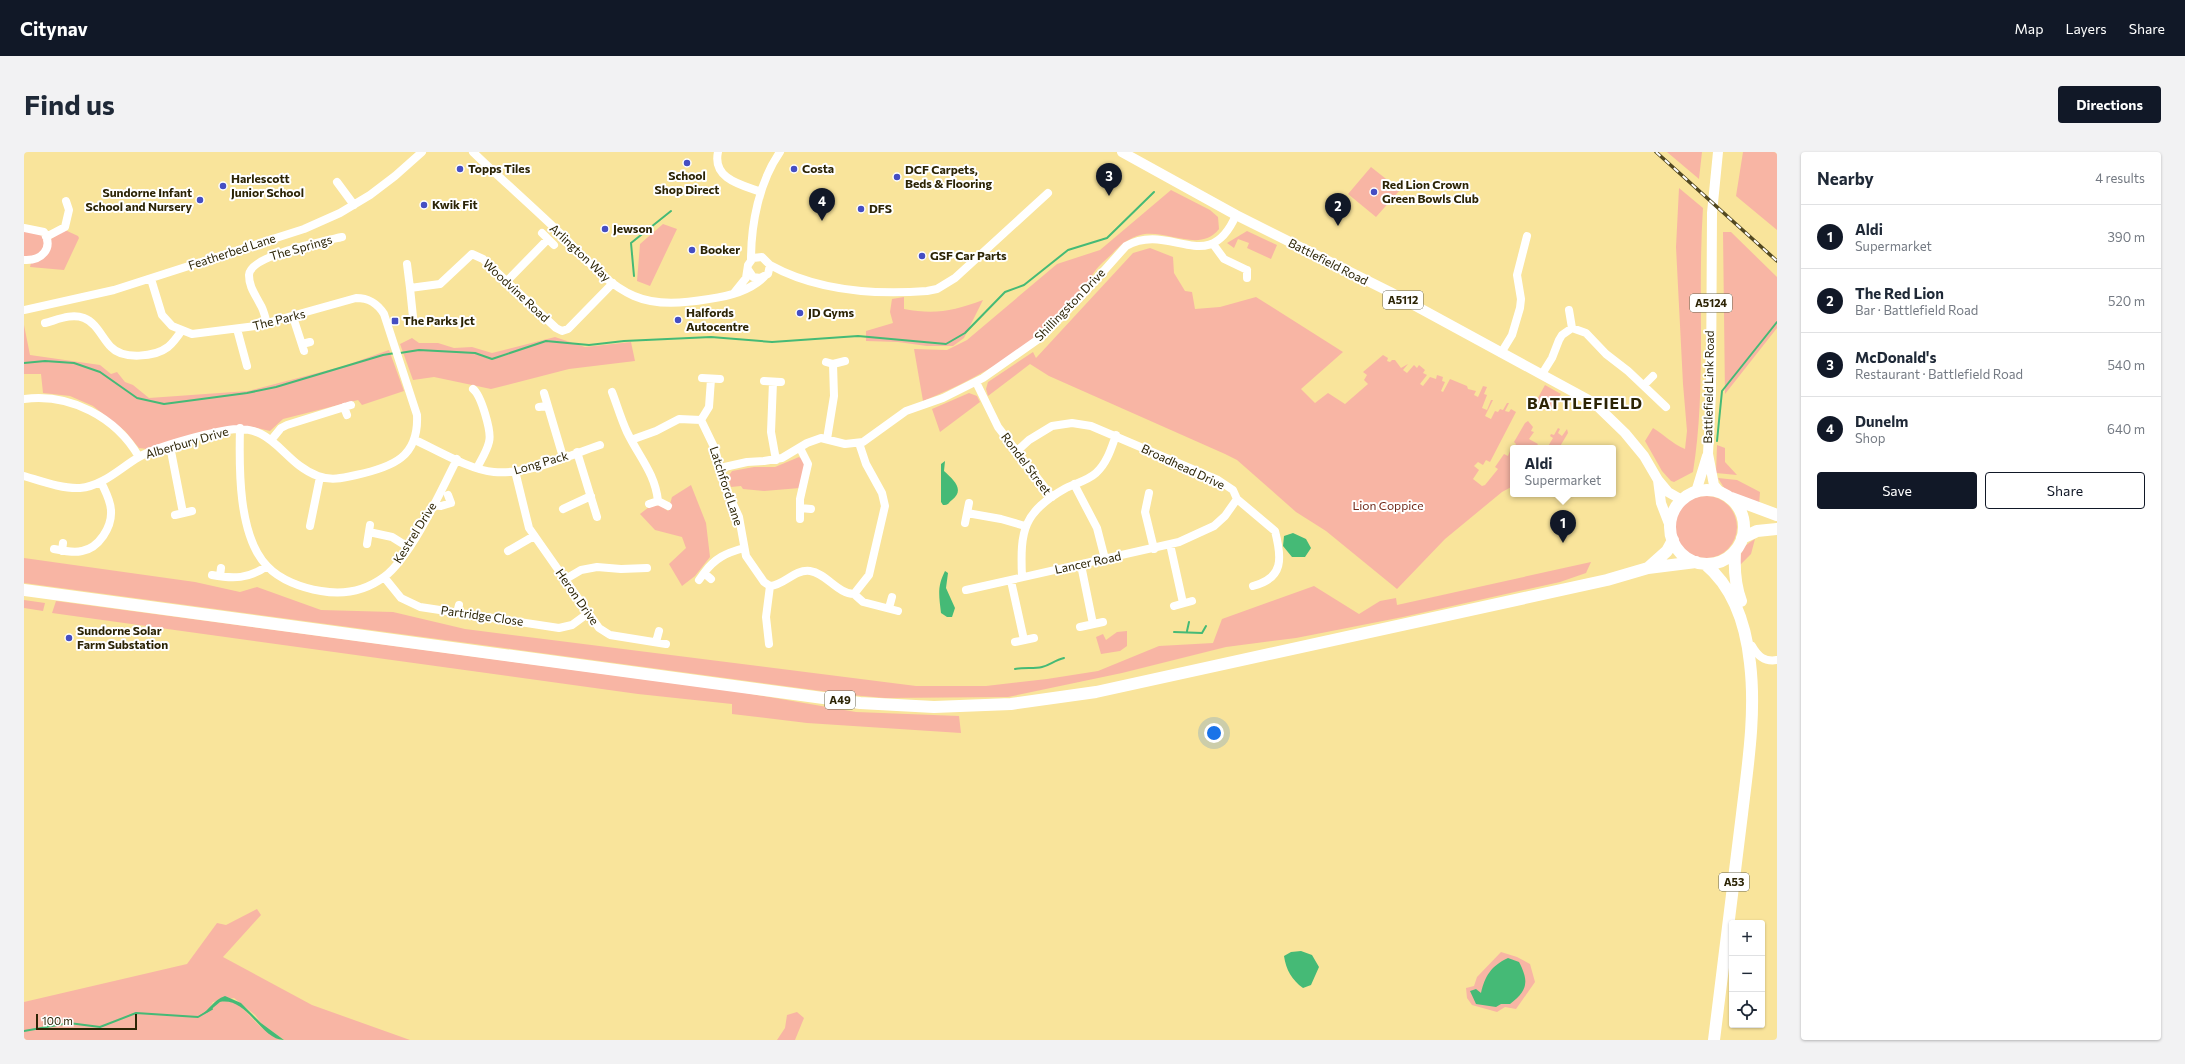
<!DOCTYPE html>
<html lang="en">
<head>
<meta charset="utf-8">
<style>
	:root { --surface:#fff; --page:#f2f2f3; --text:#1f2937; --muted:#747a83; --line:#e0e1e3; --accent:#111827 }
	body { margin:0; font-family:Commissioner,sans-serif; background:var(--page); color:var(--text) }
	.controls { position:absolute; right:12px; bottom:12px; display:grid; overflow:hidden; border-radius:4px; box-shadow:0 1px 3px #0004 }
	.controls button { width:36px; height:36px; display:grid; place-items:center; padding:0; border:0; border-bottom:1px solid var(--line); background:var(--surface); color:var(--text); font:20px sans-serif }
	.scale { position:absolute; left:12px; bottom:10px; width:101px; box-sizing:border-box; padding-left:4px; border:2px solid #2c2405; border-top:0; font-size:11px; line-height:14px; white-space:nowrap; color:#2c2405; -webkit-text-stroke:3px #fff; paint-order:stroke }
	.you { position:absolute; left:1190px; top:581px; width:14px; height:14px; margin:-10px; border:3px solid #fff; border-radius:50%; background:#1a73e8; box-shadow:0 0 0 6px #1a73e833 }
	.badge { display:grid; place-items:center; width:26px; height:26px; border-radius:50%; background:var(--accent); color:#fff; font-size:13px; font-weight:700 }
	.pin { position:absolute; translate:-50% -33px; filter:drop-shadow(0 1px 2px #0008) }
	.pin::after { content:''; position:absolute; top:21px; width:14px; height:12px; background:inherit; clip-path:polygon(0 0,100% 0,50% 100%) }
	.popup { position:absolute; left:1486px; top:293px; width:106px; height:52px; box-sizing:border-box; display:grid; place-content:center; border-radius:4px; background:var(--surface); filter:drop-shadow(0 1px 3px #0005); font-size:13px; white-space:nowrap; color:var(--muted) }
	.popup b { font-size:15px; color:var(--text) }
	.popup::after { content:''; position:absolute; left:50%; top:100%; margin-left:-8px; border:8px solid transparent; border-top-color:var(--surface) }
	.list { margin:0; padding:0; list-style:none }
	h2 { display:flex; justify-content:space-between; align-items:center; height:52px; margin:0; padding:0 16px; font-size:17px }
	h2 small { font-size:13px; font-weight:400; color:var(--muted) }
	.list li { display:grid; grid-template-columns:26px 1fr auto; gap:12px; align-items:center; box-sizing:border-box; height:64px; padding:0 16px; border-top:1px solid var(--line) }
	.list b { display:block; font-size:15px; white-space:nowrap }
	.list p { margin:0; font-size:13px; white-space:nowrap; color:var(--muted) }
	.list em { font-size:13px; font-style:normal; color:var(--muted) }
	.actions { display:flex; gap:8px; padding:12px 16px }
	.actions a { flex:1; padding:9px 0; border:1px solid var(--accent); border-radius:4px; text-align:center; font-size:14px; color:var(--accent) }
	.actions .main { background:var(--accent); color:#fff }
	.icon { flex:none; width:22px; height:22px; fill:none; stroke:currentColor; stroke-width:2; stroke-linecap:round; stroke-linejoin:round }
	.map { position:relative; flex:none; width:1753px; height:888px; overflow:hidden; border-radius:4px }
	header { display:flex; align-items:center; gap:24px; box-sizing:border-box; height:56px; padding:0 20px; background:var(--accent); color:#fff }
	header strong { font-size:19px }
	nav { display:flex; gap:22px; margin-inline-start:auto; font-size:14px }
	.intro { display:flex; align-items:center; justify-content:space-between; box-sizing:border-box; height:96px; padding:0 24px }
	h1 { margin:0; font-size:28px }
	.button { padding:10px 18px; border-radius:4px; background:var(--accent); color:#fff; font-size:14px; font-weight:700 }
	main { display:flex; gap:24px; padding:0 24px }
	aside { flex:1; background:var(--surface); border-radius:4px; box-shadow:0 1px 3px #0004 }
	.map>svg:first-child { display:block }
</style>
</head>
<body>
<header>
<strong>Citynav</strong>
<nav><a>Map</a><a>Layers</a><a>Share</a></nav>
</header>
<div class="intro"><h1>Find us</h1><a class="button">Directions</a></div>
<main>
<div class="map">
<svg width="1753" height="888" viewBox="0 0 1753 888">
	<rect width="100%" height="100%" fill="#f9e49b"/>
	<path fill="#f8b5a4" d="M1643,0H1678L1675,27Z
		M1719,0H1753V78L1712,44Z
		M1347,15L1376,38L1352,65L1324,42Z
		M1655,36L1679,56C1673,144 1683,233 1669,320L1650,330L1647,329L1638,319L1621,289L1629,276C1641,283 1647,291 1661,297L1663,279L1659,232L1652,95Z
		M1147,38L1186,58L1194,65L1195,77C1175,103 1139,74 1113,84C1102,88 1095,94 1088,102C1079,110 1071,117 1066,127C1048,147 1031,169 1011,185C978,212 939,233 899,249L890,197L923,198L943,188L1033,112L1076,98Z
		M639,72L653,77L626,134L613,129L616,92Z
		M0,78C5,79 11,80 15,82C25,88 19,102 10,104C7,105 3,104 0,104Z
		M41,78L54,84L55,86L40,118L6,115L7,111L26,96L27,87Z
		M1223,79L1253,93L1247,107L1223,96L1225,91L1214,87L1210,96L1203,91Z
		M1699,80H1707L1753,125V176L1701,242Z
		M1126,96L1149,105L1150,121L1161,139L1168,140L1171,157L1196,155L1232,145L1319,200L1277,237L1291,251L1304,241L1321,252L1344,232L1340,228L1343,223L1339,220L1359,203L1364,206L1363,209L1366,210L1368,208H1371L1377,216L1384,212L1379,218L1383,221L1390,213L1393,216L1395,213L1401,218L1399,221L1403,223L1396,232L1399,234L1406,225L1412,227L1413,223L1419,225L1418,229L1421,230L1417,239L1419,240L1426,227L1443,234L1444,237L1452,239L1450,243L1454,245L1459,234L1463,235L1460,242L1463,243L1458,256L1463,258L1467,248H1469L1461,264L1467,267L1471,259L1474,260L1476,257L1479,258L1483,251H1485L1481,259L1485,260L1487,257L1492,260L1466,310L1462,308L1459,313L1454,310L1450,314L1455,318L1449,327L1458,334L1461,333L1474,317L1471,315L1480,302L1484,304L1486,299L1489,298V334L1478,340L1421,387L1373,437L1302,379L1272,360L1213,308L1201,302L1025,224L1006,212L964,244L962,237L964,230L1009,200L1012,206L1109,101Z
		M880,145V157C911,163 929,159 959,148L940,186L929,194H903L874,190L842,189V179L869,171L866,160L868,147Z
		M0,173L6,203L76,213L87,222L93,220L101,230L109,233L125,246L224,239L320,214L365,198L380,239L338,253L334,248L259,267L246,279L224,274L197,276L123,297L115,296L101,279L69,254L46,244L19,241L17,222H0Z
		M531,185L561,195L607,190L611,209L545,217L467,237L410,225L389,228L376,192L388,186L395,191H414L430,196L448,195L468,201Z
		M1521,233L1537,242L1527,256L1521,253L1513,257L1509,255Z
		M945,241L953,244L956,250L916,280L908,257Z
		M1504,269L1509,275L1507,279L1510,280L1505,287L1514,292L1511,296H1490L1492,292L1490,290L1501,271Z
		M1534,276L1536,277L1534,281L1538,284L1543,277L1544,281L1535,296H1523L1529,286L1526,284L1527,282L1530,283Z
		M1693,293L1701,296V310L1713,323L1692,321Z
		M775,305L781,310L776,336L740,339L719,337L717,334L707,335L704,325L708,319L730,315H751Z
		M1694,326L1713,328L1736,340L1735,353L1702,339Z
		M667,333L682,371L686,405L671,424L658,434L645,412L662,396L658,385L631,378L616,362L625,355L636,353L644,359L648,345Z
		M1651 375a31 31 0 1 1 62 0a31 31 0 1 1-62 0Z
		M1731,387L1727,402L1716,413C1717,397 1718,395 1731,387Z
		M0,406L171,430L216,440L233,435L297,458L369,460L441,477L892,534H962L1023,527L1074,519L1135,494L1189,491L1198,467L1290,434L1335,462L1356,449L1372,446L1373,453L1567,410L1562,421L1536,430L1379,465L1272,486L1202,495L1098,521L984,545L861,546L827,543L0,431Z
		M0,448L21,451L19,459L0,456Z
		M32,449L716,540L832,560L935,564L937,581L783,571L708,562V552L614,542L28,461Z
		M1103,479V494L1096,499L1077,502L1072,485L1079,482L1082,488L1093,480Z
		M233,757L237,763L199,805L288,853L386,888H260L237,871L231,863L210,846L189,850L185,858L179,862C187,859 188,852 196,850C213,843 227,867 238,876C244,880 251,883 256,888H0V850L163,812L193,771L202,773Z
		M1477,800L1493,805L1506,812L1511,830L1492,857L1481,855L1473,860L1448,853L1443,846L1442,836L1450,834L1453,825Z
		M773,860L780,866L771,888H753L761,876L763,863Z"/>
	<path fill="#45ba76" d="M921,309L920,319C930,328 941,338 928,348C924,351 925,353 919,353L917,350V312Z
		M1269,381L1282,387L1287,396L1281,405H1268L1259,394L1260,384Z
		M921,419L924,421L922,436L931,456L928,465H923L917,461C915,443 913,435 921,419Z
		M1277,799L1288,803L1295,815L1287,833L1279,836C1268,828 1262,818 1260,804L1267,800Z
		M1484,806L1495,810C1505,829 1504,839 1486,852H1477L1472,855L1452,852L1446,839L1452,837L1457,841C1461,824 1467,814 1484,806Z
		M201,844L217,851L237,871L260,888C237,888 224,845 196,850L184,860L175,864C186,858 189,848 201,844Z"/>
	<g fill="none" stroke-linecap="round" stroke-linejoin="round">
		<path stroke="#45ba76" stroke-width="2" d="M610,124L607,91L647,59
			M376,201L395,198L451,201L468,207L522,189L565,193L600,189L687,185L748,190L834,184L922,192L941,181L981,140L1000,133L1044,98L1083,86L1130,40
			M0,211L21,209L50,211L76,220L113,246L140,252L223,241L252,235L359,203L371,201
			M1693,289L1698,239L1753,170
			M1163,479L1165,470
			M1150,480L1178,481L1182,474
			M991,517C1000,515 1010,517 1018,515C1026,513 1031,508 1040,506
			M0,879L45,871L76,875L112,861L174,865L188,857"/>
		<path stroke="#fff" stroke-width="8" d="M449,0C478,28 509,55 538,83C560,105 581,131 610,144C633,154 661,151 685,147C705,144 726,139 740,125
			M694,0C688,27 718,33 737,40
			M313,30L330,53
			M0,76L20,80C30,97 17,109 0,108
			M518,81L530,93
			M22,85L41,75L45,58L42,49
			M1189,92L1200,107L1223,118
			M727,108C727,72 735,30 756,0
			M383,112L386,136
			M746,113C793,139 850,143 903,139L913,137L931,126L1024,41
			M1223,118V126
			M483,129L524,87
			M710,141L722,126L724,113L729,106L738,105L746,113L744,122L736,126L729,125L725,119
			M0,158L90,138L280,77L316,61L346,43L371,24L398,0
			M1545,158L1548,176
			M269,165L280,199
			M389,165L386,136L416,132L448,102L459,107L532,176L538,179L544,177L589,131
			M21,171C33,168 47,161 60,166C73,171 78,186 87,195C99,208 131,205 144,195C150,190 154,184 158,178
			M243,172C241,165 240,158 236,152C231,142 225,135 225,123C226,103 301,89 318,85
			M213,177L223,214
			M278,192L286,190
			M1477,201L1488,183L1496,156L1497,147L1493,123L1503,84
			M802,210L809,212L821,209
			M1518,222L1528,206L1535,188L1538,183L1548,176L1562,181L1582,202L1604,219L1642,255
			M678,226L696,227
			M740,229L757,230
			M749,230L747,280L752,308
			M952,230L974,275L1028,345
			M1620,233L1629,224
			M449,237C457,243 468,280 465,290C463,299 457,308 453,316
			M588,240C593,253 597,267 603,280C615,305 631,321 634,349
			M520,241L539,305
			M0,247C46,241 92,265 115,305
			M320,255L323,263
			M515,255L523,254
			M677,268L685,255L687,227
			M216,276C215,315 214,384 243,414C256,428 278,436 297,439C319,443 341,439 360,425C387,405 417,339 433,307
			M248,287L257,276L263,273L327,253
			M803,287L810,244L809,212
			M391,288C413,298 446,318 470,320C506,323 543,304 576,293
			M607,288L632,279L655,267L677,268L691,297L700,332L715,365L722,404L740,430L746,434L742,465L745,492
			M146,294L159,361
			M776,296L784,312L776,347V367
			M993,299L1005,288L1028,274L1048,271L1067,274L1194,328L1209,338L1213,347L1251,379C1258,406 1260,426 1229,434
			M553,300L573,365
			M696,316L723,310L740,309L758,306L783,291L797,286L821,292L839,290L882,259L919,246L959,226L1016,186L1052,150L1102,94C1146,69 1185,126 1212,63
			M491,319L505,376L575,476L586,483L642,492
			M0,324C17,329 38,337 56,336C79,334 96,316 115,305C134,294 181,282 204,278C250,270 258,311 294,324C307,329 319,326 332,323C369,315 395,305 393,263L360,162C353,151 345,146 332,146L232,174L168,182L148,174L138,163L127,127
			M1050,332L1073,376L1081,407
			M1125,341L1121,360L1130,397
			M625,352L634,349L644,354
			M409,353L417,354L427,351L424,343
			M776,356L787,357
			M539,357L567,344
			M943,361L977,367L1001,374
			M151,363L168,359
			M941,371L945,351
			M286,374L296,325
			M345,380L368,385L384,395
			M343,392L346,373
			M1146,392L1159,451
			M30,397C40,399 49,401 58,399C75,396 88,375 87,359C87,349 81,339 77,330
			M38,399L39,391
			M484,399L510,384
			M1057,413L1069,472
			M680,421C691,406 702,401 720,396
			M188,423C209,427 225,427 243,414
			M196,424L197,416
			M360,425L377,446L396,455L535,476L548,473L563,462
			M998,425C996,378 999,360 1042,336C1052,331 1063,329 1072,321C1083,311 1087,297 1092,283
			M540,428L557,418L573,415L597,417L623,416
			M675,428L680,421L687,427
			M987,429L1000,488
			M746,434C761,433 770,417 786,419C802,421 814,442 830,442L845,423L861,354L858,341L842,312L835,291
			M942,438L1155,390L1190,374L1201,364L1213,347
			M830,442L839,450L874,459
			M1150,454L1168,449
			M865,456L868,445
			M433,461L435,453
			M1056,475L1079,470
			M632,490L635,479
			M991,490L1010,486
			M1728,494C1734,505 1741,510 1753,508"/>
		<path stroke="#fff" stroke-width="10" d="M1098,0L1212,63L1366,140L1570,251L1601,281L1620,304L1634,328L1644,340L1658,348
			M1694,0L1688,61L1687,241L1684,302L1690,333L1696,340
			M1634,328L1637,351L1647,377
			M1672,340L1683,304"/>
		<path stroke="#fff" stroke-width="12" d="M1646 375a37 37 0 1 1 74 0a37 37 0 1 1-74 0Z
			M1707,346L1753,363
			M1718,386L1733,379L1753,377
			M1711,399C1710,417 1711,433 1717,449
			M1681,412C1710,436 1722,474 1726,511C1732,561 1724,612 1718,662C1709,738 1699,813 1690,888
			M1624,416L1643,399L1649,388
			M0,438L836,551L910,555L987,552L1072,540L1583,428L1624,416L1672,410"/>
		<defs>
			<path id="rail" d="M1632,0L1753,109"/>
		</defs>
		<use href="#rail" stroke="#524821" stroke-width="3.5"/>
		<use href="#rail" stroke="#fff" stroke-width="2" stroke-dasharray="6" stroke-linecap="butt"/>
	</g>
	<g fill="#454ec3" stroke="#fff" stroke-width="1.5">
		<circle cx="663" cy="11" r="4"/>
		<circle cx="436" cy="17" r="4"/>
		<circle cx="770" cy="17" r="4"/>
		<circle cx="873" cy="25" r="4"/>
		<circle cx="199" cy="34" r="4"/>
		<circle cx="1350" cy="40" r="4"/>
		<circle cx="176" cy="48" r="4"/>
		<circle cx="400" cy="53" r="4"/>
		<circle cx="837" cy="57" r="4"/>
		<circle cx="581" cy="77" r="4"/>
		<circle cx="668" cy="98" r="4"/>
		<circle cx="898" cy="104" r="4"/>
		<circle cx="776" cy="161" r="4"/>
		<circle cx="654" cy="168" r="4"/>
		<rect x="367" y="165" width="8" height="8" rx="2"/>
		<circle cx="45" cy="486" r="4"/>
	</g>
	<g text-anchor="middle" stroke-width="4" stroke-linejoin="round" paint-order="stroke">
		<g fill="#fff" stroke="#6b6650" stroke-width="1">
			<rect x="1359" y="139" width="40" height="18" rx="3"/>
			<rect x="1666" y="142" width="42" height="18" rx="3"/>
			<rect x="801" y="539" width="30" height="18" rx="3"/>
			<rect x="1695" y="721" width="30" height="18" rx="3"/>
		</g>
		<g font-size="11" font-weight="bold" fill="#2c2405">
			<text x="1379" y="152">A5112</text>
			<text x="1687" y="155">A5124</text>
			<text x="816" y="552">A49</text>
			<text x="1710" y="734">A53</text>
		</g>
		<g font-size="12" font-weight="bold" fill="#2c2405" stroke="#fff" text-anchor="start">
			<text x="444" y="21">Topps Tiles</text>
			<text x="778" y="21">Costa</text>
			<text x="881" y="22">DCF Carpets,<tspan x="881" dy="14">Beds &amp; Flooring</tspan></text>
			<text x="663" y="28" text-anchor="middle">School<tspan x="663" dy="14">Shop Direct</tspan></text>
			<text x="207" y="31">Harlescott<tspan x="207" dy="14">Junior School</tspan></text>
			<text x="1358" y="37">Red Lion Crown<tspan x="1358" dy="14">Green Bowls Club</tspan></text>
			<text x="168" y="45" text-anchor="end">Sundorne Infant<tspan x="168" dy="14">School and Nursery</tspan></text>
			<text x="408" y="57">Kwik Fit</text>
			<text x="845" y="61">DFS</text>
			<text x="589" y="81">Jewson</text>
			<text x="676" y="102">Booker</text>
			<text x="906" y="108">GSF Car Parts</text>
			<text x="662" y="165">Halfords<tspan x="662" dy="14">Autocentre</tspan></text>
			<text x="784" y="165">JD Gyms</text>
			<text x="379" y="173">The Parks Jct</text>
			<text x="53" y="483">Sundorne Solar<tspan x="53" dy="14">Farm Substation</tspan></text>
		</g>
		<g font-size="12" fill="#2c2405" stroke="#fff">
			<text transform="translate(277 96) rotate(-16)" y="4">The Springs</text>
			<text transform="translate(208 100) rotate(-18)" y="4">Featherbed Lane</text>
			<text transform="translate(556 101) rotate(43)" y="4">Arlington Way</text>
			<text transform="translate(1304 110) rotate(27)" y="4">Battlefield Road</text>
			<text transform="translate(492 139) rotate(43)" y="4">Woodvine Road</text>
			<text transform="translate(1046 153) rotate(-46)" y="4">Shillingston Drive</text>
			<text transform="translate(255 168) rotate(-14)" y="4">The Parks</text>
			<text transform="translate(1685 235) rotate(-89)" y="4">Battlefield Link Road</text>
			<text transform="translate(163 291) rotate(-16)" y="4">Alberbury Drive</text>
			<text transform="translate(517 311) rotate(-16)" y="4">Long Pack</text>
			<text transform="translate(1002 312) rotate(53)" y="4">Rondel Street</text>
			<text transform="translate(1159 315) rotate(25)" y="4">Broadhead Drive</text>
			<text transform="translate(702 334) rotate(72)" y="4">Latchford Lane</text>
			<text transform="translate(391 381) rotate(-58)" y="4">Kestrel Drive</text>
			<text transform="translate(1064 411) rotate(-12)" y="4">Lancer Road</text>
			<text transform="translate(553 445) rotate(55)" y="4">Heron Drive</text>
			<text transform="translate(458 464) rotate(8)" y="4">Partridge Close</text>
		</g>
		<g font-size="12" fill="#6f2818" stroke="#fff">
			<text x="1364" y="358">Lion Coppice</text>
		</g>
		<g font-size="16" font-weight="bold" letter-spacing="1" fill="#2c2405" stroke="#fff">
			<text x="1561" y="257">BATTLEFIELD</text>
		</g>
	</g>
</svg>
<div class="controls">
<button>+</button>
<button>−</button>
<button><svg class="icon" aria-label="locate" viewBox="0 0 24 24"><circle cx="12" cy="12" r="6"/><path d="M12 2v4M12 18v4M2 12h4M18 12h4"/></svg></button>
</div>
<div class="scale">100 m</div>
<div class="you"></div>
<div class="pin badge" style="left:1539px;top:391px">1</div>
<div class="popup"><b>Aldi</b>Supermarket</div>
<div class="pin badge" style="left:1314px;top:74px">2</div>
<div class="pin badge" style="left:1085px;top:44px">3</div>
<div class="pin badge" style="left:798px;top:69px">4</div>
</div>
<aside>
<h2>Nearby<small>4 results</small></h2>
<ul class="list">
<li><span class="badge">1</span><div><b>Aldi</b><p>Supermarket</p></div><em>390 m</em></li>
<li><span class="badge">2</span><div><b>The Red Lion</b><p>Bar · Battlefield Road</p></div><em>520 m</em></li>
<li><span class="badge">3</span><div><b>McDonald's</b><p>Restaurant · Battlefield Road</p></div><em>540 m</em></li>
<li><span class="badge">4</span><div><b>Dunelm</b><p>Shop</p></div><em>640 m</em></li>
</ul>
<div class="actions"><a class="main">Save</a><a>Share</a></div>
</aside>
</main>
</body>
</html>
